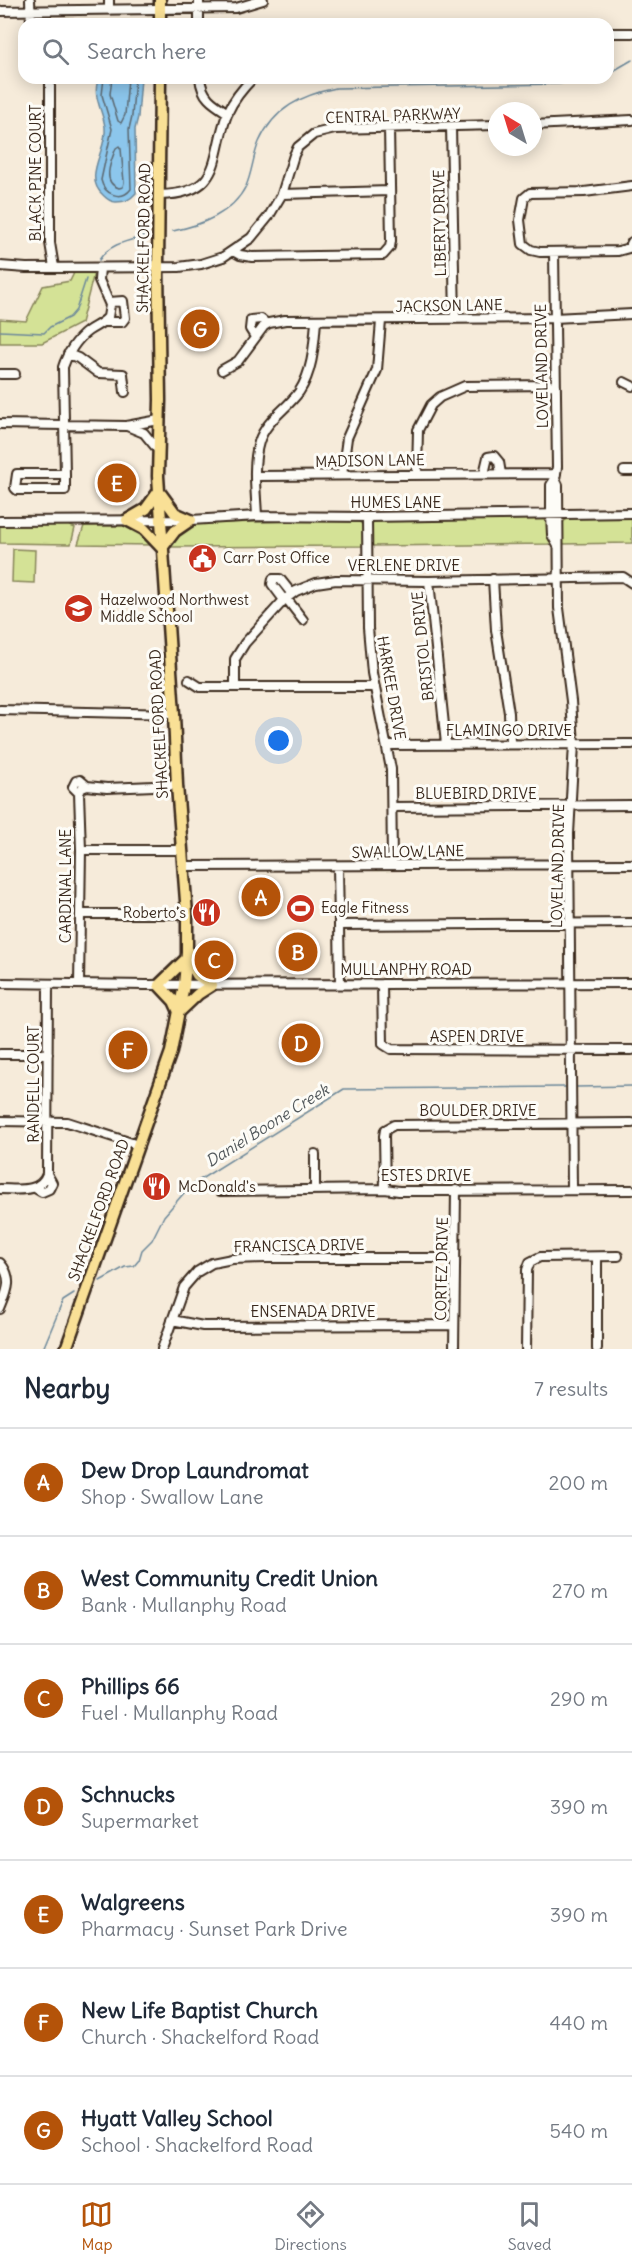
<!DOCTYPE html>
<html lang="en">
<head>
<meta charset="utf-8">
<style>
	:root { --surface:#fff; --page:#f2f2f3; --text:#1f2937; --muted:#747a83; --line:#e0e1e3; --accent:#b45309 }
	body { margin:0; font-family:Delius,sans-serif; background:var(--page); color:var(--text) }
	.compass { position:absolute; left:488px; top:102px; width:54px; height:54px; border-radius:50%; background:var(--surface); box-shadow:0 3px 15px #0003; rotate:322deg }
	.you { position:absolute; left:279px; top:741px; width:21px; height:21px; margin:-15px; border:4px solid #fff; border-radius:50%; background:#1a73e8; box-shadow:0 0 0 9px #1a73e833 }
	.badge { display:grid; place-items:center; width:39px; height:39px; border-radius:50%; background:var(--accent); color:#fff; font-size:20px; font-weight:700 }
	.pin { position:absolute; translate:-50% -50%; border:3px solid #fff; box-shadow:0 2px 6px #0006 }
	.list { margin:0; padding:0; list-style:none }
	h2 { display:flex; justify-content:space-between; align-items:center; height:78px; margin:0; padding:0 24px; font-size:26px }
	h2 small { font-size:20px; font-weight:400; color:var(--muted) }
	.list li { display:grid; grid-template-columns:39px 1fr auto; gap:18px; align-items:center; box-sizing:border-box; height:108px; padding:0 24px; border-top:2px solid var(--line) }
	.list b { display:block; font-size:22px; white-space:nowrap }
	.list p { margin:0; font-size:20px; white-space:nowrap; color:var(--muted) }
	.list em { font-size:20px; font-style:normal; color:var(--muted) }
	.icon { flex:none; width:33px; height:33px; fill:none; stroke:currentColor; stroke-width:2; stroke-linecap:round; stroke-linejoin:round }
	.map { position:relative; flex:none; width:632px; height:1349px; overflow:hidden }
	.search { position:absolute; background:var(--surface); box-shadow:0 3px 15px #0003; left:18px; right:18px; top:18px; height:66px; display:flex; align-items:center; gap:15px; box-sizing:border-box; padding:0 21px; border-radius:18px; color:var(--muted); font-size:22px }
	.sheet { height:834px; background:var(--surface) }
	nav { display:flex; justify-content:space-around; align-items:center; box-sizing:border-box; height:84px; border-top:2px solid var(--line); background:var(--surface); font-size:16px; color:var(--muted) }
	nav a { display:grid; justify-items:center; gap:3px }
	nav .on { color:var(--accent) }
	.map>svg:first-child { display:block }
</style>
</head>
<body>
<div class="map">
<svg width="632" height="1349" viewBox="0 0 632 1349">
	<rect width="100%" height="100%" fill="#f6ebda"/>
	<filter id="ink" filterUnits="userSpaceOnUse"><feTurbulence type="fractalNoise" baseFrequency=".0167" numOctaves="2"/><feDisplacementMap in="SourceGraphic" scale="12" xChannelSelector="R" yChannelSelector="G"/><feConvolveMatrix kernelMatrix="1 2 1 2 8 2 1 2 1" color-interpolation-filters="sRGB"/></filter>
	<g filter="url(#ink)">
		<path fill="#d4e296" stroke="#88865a" stroke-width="1.5" d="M74,273H94L81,323L42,343H0V319L26,321L43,286L70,281Z
			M632,517V543L560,544L561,523L569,518Z
			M542,518L549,524L552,544L371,546L370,526L376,519Z
			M356,519L365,527L364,546L169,547L172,537L191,524Z
			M0,524L68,525L75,528L71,544L0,543Z
			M84,526H135L153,545L78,544Z
			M13,549L35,550L34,583L12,582Z"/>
		<path fill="#8cc6ec" stroke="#6c889a" stroke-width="1.5" d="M99,78H141L138,117L135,129L136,193C130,200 125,202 116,202C111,202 108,200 104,196C81,177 108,150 105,127C103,110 91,95 99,78Z"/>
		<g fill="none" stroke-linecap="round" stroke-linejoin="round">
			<path stroke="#5b6870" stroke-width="1.5" d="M104,78L102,95L112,129L101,180C104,194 121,202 131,189L129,129L132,116L135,78
				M112,78L110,94L118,121L121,123L125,115L128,78
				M119,146L121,149L124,182L123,187L119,188C101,183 111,161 116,148Z"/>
			<path stroke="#6c889a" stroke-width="1.5" d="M608,74L632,60
				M173,231C201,225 232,214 246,186C252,173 253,156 259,142C274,108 302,95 336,88L558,84L601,78
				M99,260C110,243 128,241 147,236
				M0,331L44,333L50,327L70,317L76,310L86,279
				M576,1087L632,1086
				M100,1281L125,1267L134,1266L139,1260L142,1250L152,1240L164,1216L190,1186L344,1089L565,1087
				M43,1349L63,1301L74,1294"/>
			<defs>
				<path id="minor" d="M30,0L31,24
					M109,0V10
					M0,11L236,8L263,0
					M199,24V0
					M608,33H632
					M50,78V243L54,267
					M200,78C202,97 212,103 228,113
					M533,125L632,120
					M451,127L455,318
					M632,186L584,192L530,193L524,198L520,220L523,244L531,250L540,252L618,251L629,248L632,242
					M282,194L390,191
					M160,195C225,193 210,157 228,112C234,99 243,88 253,78
					M233,251L240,255L252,257L383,255L390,247L391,241L389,128
					M554,252L557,467L555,479L551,485V515L552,535L558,546
					M0,266L26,268L179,267L201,264L223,257L251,238L269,216L282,194L294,155L298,147L314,134L335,129L497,125
					M103,322H122L125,318L123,301L109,302
					M255,337L250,329L251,320L261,319L267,324
					M68,354L78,358L98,373L123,374L125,392
					M222,370L238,361L264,326L269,323L285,320L554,318L632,314
					M0,374H15
					M624,382L632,386
					M0,424L126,426L159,420
					M127,426L144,433L158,450
					M624,471H632
					M65,474H17L15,488L17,490H65V474L63,367C67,354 77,339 88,331C95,326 102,324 108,317L110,305L99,280L100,268
					M417,474L418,430L431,405L440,397L465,386L555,385
					M484,474L488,457L494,456L499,462L501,474
					M342,475L347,438L377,370L381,321
					M256,476L556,474
					M555,479L558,485L559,608L571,701L574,744L569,834L572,1189
					M257,516C256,493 252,465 259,442C266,420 286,410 299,392C313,371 314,345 316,321
					M367,517L368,628L372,673L391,769L392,864
					M0,521L191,520L257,516L367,517L632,513
					M493,579L496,630L509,713L510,743
					M429,581L446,744
					M286,598L303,620
					M284,600L272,584L273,579H280L292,594
					M189,680L200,687H375
					M235,686V659L245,643L284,600L296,591L316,583L336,580L429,581L623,577L632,583
					M0,710L174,714
					M387,745L632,744
					M79,793L73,787L76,781L80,780L87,786
					M392,807L632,805
					M81,850H182
					M184,866L632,864
					M338,866L340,984
					M80,914H187
					M339,925L632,923
					M0,983L146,985L632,983
					M79,984L81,850L79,793L82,788L87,786L107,788L177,785
					M382,984L383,1044L391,1049L632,1050
					M0,1054H48
					M0,1121L67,1122L138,1145
					M35,1188L42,1192L49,1189L52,1183L47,1174
					M0,1189C17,1189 40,1194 47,1174L48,984
					M385,1189L384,1136L385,1130L394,1125L632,1123
					M315,1190V1154
					M220,1191L385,1189L399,1191L632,1190
					M0,1263C14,1279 7,1292 0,1309
					M172,1320L203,1326L454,1325
					M162,1349L184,1287L197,1272L212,1263L232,1259L267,1258H455
					M454,1349L456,1190
					M526,1349L527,1270L530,1262L540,1257L618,1256
					M597,1349V1257"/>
				<path id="major" d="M160,24V0
					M161,494L175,513L191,520
					M127,520L144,529L162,548
					M127,520L146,509L159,491
					M162,548L175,531L191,520
					M187,958L197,975L212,985
					M179,1012L174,1001L159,985L187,958
					M179,1012L198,994L212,985
					M66,1349L171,1052L184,985L187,953V914L177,785L174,714L158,476L160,400L158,267L160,78"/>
			</defs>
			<use href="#minor" stroke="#3b2a1e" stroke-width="12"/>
			<use href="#major" stroke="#3b2a1e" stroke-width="15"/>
			<use href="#minor" stroke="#fdfcf7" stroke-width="8"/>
			<use href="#major" stroke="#f9e096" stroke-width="10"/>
		</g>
	</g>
	<defs>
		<symbol id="civic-disc" viewBox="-11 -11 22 22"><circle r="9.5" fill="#c8321e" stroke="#fdfcf7"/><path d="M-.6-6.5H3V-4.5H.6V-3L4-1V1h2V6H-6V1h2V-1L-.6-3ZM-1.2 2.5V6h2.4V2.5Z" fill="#fff"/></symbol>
		<symbol id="school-disc" viewBox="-11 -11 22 22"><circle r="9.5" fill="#c8321e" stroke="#fdfcf7"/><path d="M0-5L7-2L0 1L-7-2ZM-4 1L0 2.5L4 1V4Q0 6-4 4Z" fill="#fff"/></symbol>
		<symbol id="stadium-disc" viewBox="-11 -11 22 22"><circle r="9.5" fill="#c8321e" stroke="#fdfcf7"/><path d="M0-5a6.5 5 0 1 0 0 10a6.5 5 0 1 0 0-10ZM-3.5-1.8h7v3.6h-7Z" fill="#fff"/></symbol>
		<symbol id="restaurant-disc" viewBox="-11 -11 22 22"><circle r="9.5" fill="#c8321e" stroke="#fdfcf7"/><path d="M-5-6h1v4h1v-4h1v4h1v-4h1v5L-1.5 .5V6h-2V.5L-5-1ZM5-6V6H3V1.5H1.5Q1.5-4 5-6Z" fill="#fff"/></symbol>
	</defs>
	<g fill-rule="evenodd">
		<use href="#civic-disc" x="186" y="542" width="33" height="33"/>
		<use href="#school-disc" x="62" y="592" width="33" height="33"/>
		<use href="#stadium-disc" x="284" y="892" width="33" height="33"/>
		<use href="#restaurant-disc" x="190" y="896" width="33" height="33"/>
		<use href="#restaurant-disc" x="140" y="1170" width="33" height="33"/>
	</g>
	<g text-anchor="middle" stroke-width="6" stroke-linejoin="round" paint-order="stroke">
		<g font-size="15" fill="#3b2a1e" stroke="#fdfcf7">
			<text transform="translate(393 116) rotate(-2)" y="5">CENTRAL PARKWAY</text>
			<text transform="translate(36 173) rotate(-90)" y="5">BLACK PINE COURT</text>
			<text transform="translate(440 223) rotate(-91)" y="5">LIBERTY DRIVE</text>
			<text transform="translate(144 238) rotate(-89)" y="5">SHACKELFORD ROAD</text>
			<text transform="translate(449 306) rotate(-1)" y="5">JACKSON LANE</text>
			<text transform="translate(542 366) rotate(-91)" y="5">LOVELAND DRIVE</text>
			<text transform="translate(370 461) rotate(-1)" y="5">MADISON LANE</text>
			<text x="396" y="508">HUMES LANE</text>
			<text x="404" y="571">VERLENE DRIVE</text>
			<text transform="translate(423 646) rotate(-96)" y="5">BRISTOL DRIVE</text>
			<text transform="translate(391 688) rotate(80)" y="5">HARKEE DRIVE</text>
			<text transform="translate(159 724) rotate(-93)" y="5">SHACKELFORD ROAD</text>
			<text x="509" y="736">FLAMINGO DRIVE</text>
			<text x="476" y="799">BLUEBIRD DRIVE</text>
			<text transform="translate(408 852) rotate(-1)" y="5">SWALLOW LANE</text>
			<text transform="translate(558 866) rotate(-89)" y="5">LOVELAND DRIVE</text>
			<text transform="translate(66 886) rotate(-90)" y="5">CARDINAL LANE</text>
			<text x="406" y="975">MULLANPHY ROAD</text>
			<text x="477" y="1042">ASPEN DRIVE</text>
			<text transform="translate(34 1084) rotate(-90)" y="5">RANDELL COURT</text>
			<text x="478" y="1116">BOULDER DRIVE</text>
			<text x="426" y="1181">ESTES DRIVE</text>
			<text transform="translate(99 1210) rotate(-70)" y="5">SHACKELFORD ROAD</text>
			<text transform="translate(299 1246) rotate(-1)" y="5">FRANCISCA DRIVE</text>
			<text transform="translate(442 1269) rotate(-89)" y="5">CORTEZ DRIVE</text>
			<text x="313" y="1317">ENSENADA DRIVE</text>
		</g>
		<g font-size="15" fill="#3b2a1e" stroke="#fdfcf7" text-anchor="start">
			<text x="223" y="563">Carr Post Office</text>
			<text x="100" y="605">Hazelwood Northwest<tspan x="100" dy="17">Middle School</tspan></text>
			<text x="321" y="913">Eagle Fitness</text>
			<text x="186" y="918" text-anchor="end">Roberto's</text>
			<text x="178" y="1192">McDonald's</text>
		</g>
		<g font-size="16" font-style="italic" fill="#53595c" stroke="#fdfcf7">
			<text transform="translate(267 1125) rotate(-32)" y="6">Daniel Boone Creek</text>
		</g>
	</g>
</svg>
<svg class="compass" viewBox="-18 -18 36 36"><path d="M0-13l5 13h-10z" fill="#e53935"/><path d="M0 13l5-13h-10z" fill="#747a83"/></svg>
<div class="you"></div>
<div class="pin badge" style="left:261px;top:897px">A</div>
<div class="pin badge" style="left:298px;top:952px">B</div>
<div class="pin badge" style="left:214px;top:960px">C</div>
<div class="pin badge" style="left:301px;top:1043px">D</div>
<div class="pin badge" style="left:117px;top:483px">E</div>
<div class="pin badge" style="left:128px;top:1050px">F</div>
<div class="pin badge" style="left:200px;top:329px">G</div>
<div class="search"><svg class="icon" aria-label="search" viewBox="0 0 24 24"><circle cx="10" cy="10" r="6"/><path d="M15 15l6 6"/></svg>Search here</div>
</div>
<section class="sheet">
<h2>Nearby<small>7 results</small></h2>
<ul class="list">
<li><span class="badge">A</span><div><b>Dew Drop Laundromat</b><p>Shop · Swallow Lane</p></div><em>200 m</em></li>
<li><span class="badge">B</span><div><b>West Community Credit Union</b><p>Bank · Mullanphy Road</p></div><em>270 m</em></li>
<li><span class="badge">C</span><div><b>Phillips 66</b><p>Fuel · Mullanphy Road</p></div><em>290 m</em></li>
<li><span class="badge">D</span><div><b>Schnucks</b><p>Supermarket</p></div><em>390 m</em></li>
<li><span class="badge">E</span><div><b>Walgreens</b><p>Pharmacy · Sunset Park Drive</p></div><em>390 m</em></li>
<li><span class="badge">F</span><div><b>New Life Baptist Church</b><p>Church · Shackelford Road</p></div><em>440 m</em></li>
<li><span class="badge">G</span><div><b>Hyatt Valley School</b><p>School · Shackelford Road</p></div><em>540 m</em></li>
</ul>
</section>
<nav>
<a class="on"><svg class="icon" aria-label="map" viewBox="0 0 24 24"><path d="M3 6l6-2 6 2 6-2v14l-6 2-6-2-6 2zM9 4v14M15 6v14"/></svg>Map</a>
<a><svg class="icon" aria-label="directions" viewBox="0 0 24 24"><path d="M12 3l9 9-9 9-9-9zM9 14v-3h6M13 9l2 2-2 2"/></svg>Directions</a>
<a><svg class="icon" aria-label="saved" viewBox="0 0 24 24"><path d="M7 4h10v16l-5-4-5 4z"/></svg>Saved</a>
</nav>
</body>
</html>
